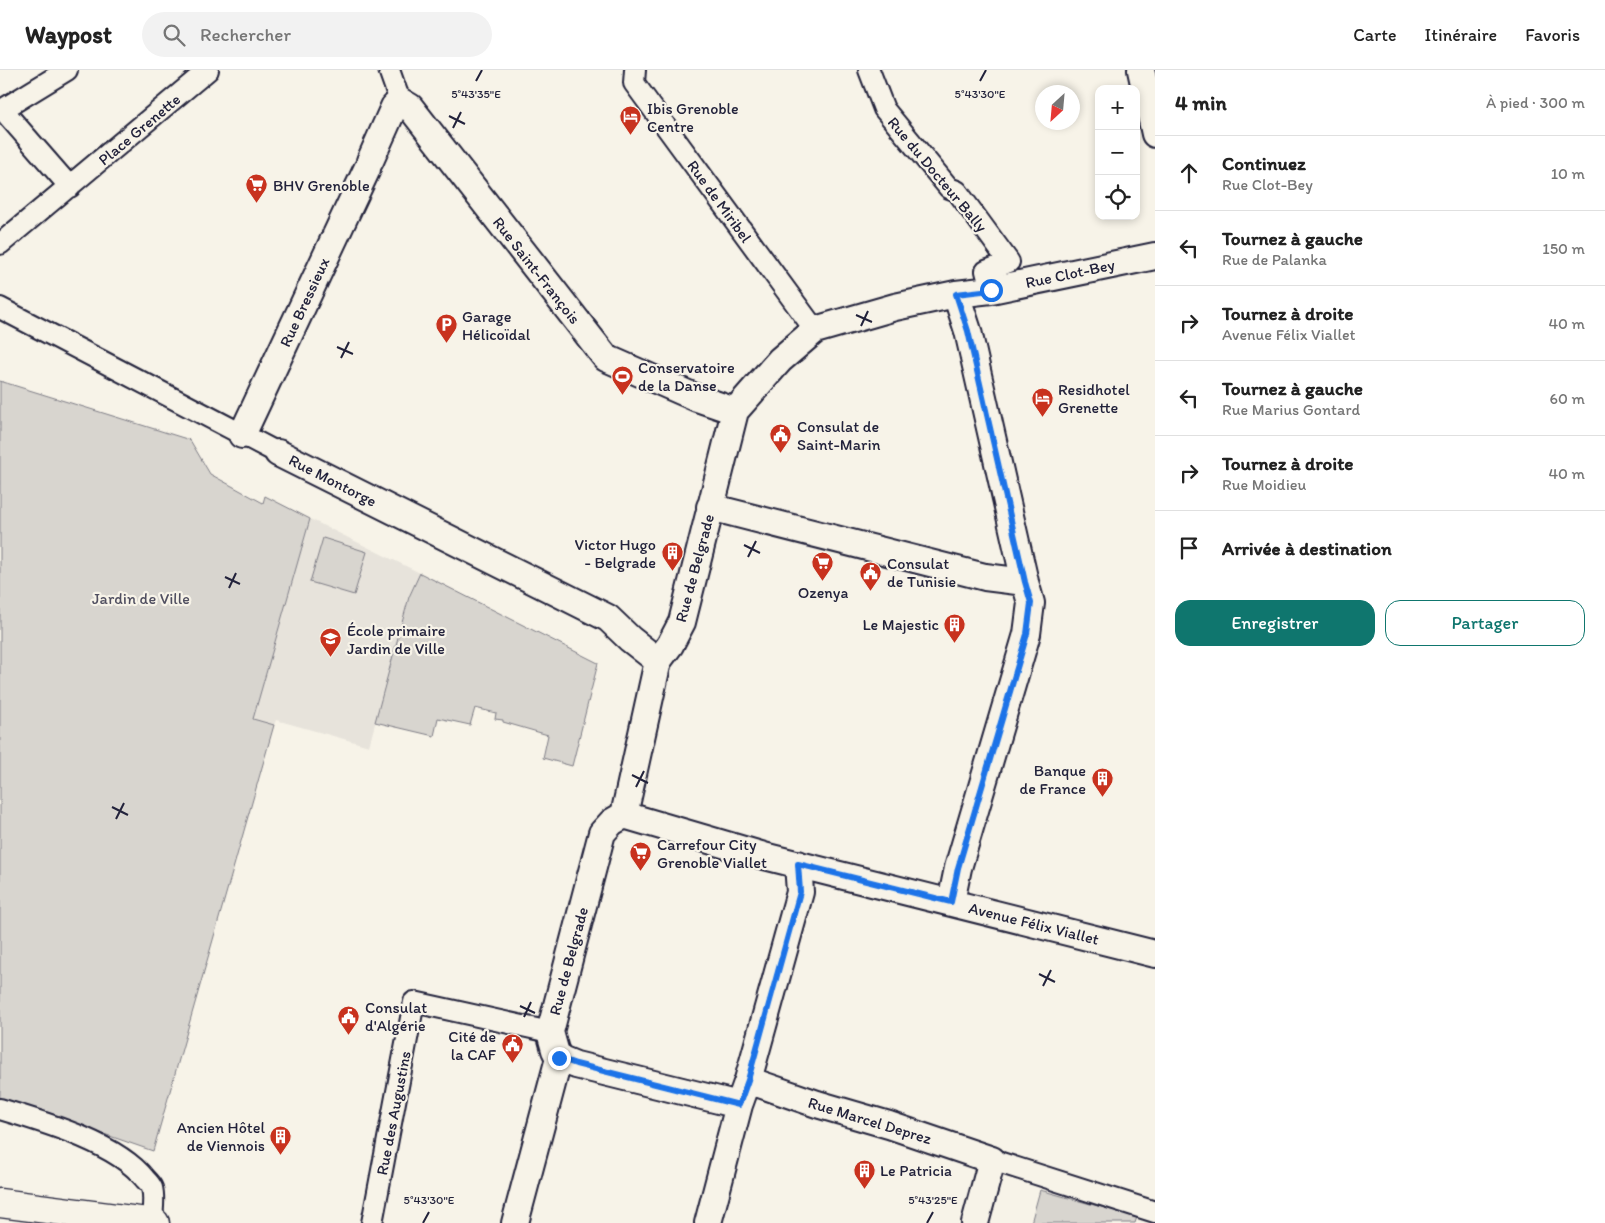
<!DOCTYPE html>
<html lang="fr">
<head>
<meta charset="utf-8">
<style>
	:root { --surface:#fff; --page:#f2f2f2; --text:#222; --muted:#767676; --line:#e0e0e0; --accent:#0f766e }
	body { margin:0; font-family:Itim,sans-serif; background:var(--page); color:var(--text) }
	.controls { position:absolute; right:15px; top:15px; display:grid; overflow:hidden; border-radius:10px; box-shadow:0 2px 8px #0003 }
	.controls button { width:45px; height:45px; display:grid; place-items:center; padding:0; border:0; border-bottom:1px solid var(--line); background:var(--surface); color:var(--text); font:25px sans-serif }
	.compass { position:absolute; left:1035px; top:15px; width:45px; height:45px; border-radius:50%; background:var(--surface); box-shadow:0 2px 8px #0003; rotate:206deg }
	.stop { position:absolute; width:15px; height:15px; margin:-11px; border:4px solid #1a73e8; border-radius:50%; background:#fff }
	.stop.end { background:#1a73e8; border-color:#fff; box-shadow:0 1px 5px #0008 }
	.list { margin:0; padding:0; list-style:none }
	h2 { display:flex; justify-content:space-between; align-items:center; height:65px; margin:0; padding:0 20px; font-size:21px }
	h2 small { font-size:16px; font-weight:400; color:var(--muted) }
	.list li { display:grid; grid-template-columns:32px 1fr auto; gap:15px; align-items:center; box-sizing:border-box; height:75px; padding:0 20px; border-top:1px solid var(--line) }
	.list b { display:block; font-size:19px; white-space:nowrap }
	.list p { margin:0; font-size:16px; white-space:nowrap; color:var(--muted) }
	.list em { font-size:16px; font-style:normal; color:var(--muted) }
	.actions { display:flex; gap:10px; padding:15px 20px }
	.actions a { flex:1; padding:11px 0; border:1px solid var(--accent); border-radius:15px; text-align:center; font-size:18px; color:var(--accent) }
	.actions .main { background:var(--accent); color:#fff }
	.icon { flex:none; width:28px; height:28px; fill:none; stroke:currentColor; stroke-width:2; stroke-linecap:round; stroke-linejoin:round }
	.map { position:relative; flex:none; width:1155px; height:1153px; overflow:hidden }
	header { display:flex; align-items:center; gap:30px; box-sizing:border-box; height:70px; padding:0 25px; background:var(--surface); border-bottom:1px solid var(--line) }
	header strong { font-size:24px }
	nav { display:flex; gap:28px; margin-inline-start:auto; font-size:18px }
	.search { width:350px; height:45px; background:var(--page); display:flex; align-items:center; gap:12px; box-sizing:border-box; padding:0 18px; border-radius:28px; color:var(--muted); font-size:19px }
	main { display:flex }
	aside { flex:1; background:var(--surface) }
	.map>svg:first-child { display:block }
</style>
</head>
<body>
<header>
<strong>Waypost</strong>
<div class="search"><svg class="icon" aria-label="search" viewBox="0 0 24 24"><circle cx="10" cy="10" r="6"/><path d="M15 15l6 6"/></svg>Rechercher</div>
<nav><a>Carte</a><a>Itinéraire</a><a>Favoris</a></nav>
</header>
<main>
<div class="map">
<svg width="1155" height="1153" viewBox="0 0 1155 1153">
	<rect width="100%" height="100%" fill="#f7f3e8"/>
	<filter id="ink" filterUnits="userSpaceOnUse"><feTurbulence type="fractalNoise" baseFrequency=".02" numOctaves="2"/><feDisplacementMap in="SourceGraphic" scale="10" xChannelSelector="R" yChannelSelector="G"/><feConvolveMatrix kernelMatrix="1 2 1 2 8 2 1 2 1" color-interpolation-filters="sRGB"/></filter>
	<g filter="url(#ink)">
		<path fill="#e7e3db" d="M310,449L420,503L409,527L369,676L276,650L274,655L253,649Z"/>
		<path fill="#d8d5cf" stroke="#7d7c85" d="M0,311L190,370L210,404L263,433L265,426L310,449L253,649L274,655L153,1081L0,1028Z
			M323,468L367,482L354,525L310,512Z
			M420,503L598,593L572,696L543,688L548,665L503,652V650L495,649L496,643L475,638L470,655L438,648L434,666L375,652L409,527Z
			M1040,1120L1137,1147L1135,1153H1031Z"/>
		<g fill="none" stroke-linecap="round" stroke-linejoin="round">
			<defs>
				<path id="pedestrian" d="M389,0L400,31
					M635,0L634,13L815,260
					M869,0L884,39L949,118L957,121L1009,192L986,201L991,220
					M2,39L70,117
					M0,41L67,0
					M0,174L208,0
					M0,238L278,383
					M0,1039C43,1052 117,1073 145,1109C147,1111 151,1115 152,1118C155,1129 152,1142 152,1153
					M992,1090L1155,1142
					M372,1153L414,932L550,962"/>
				<path id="minor" d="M1141,0L1155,64
					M370,91L394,37L400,31L410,37L606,288L697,328L735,341
					M242,365L367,99
					M278,383L608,548L630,569L658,591
					M710,437L985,507L1025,512
					M624,745L764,786L1155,884
					M951,832L958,798L1027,564L1031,533L1025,512L968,261L956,224
					M559,988L576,995L739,1035
					M748,1010L817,1034L889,1055L992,1090L975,1153
					M515,1153L559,988L555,980L550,962L602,763L612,752L624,745L658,591L670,575L682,552L735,341L780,290L815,260L895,237L956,224L991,220L1155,186
					M708,1153L739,1035L748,1010L800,822L798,794"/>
				<path id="secondary" d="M0,1133L155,1153"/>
			</defs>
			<use href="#pedestrian" stroke="#22223b" stroke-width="24"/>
			<use href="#minor" stroke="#22223b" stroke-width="30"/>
			<use href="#secondary" stroke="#22223b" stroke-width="31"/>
			<use href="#pedestrian" stroke="#f7f3e8" stroke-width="20"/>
			<use href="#minor" stroke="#f7f3e8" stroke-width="26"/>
			<use href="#secondary" stroke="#f7f3e8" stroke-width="28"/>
		</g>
	</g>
	<g fill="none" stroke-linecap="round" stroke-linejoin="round" filter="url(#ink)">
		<path stroke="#1a73e8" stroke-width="6" d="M559,988L576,994L739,1035L748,1010L800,822L798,794L951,832L958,798L1027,564L1031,533L1025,512L968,261L956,224L991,220"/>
	</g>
	<path fill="none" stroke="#22223b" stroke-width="2" d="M476,11L482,0M980,11L986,0M449,46L465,54M453,58L461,42M856,245L872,252M861,256L868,241M337,277L353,284M341,288L349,272M744,475L760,483M748,487L756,471M225,507L240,514M229,518L236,503M632,705L648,713M636,717L644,701M112,737L128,745M116,749L124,733M1039,904L1055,912M1043,916L1051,900M520,936L535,943M524,947L531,932M423,1153L429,1142M927,1153L933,1142"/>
	<defs>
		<symbol id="hotel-pin" viewBox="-11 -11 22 30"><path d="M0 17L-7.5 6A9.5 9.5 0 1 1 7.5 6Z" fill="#c8321e" stroke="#f7f3e8"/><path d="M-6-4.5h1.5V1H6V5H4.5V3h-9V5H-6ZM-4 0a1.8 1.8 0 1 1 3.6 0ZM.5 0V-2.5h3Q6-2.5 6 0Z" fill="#fff"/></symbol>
		<symbol id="supermarket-pin" viewBox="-11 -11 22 30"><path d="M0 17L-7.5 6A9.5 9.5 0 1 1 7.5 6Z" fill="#c8321e" stroke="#f7f3e8"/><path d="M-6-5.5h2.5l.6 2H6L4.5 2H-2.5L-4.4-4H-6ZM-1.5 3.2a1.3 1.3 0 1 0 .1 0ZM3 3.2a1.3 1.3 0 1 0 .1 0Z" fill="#fff"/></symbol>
		<symbol id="parking-pin" viewBox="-11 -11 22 30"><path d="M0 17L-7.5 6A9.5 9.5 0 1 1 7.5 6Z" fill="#c8321e" stroke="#f7f3e8"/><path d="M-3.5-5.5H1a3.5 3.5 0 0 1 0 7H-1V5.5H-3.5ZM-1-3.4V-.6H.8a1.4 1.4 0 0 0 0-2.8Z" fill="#fff"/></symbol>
		<symbol id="stadium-pin" viewBox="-11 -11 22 30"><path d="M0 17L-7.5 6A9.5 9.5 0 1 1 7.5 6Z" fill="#c8321e" stroke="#f7f3e8"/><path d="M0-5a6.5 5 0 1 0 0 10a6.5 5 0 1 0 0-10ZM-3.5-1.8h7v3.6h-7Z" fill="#fff"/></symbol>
		<symbol id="civic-pin" viewBox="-11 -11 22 30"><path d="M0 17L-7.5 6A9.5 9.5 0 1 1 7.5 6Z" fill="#c8321e" stroke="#f7f3e8"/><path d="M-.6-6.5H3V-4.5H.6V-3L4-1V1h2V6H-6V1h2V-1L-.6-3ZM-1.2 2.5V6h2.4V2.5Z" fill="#fff"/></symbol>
		<symbol id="building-pin" viewBox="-11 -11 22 30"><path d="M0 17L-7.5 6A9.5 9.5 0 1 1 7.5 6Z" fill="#c8321e" stroke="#f7f3e8"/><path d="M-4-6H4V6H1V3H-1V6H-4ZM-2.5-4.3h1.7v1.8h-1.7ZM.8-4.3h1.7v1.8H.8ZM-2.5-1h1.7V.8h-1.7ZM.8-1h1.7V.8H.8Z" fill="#fff"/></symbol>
		<symbol id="school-pin" viewBox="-11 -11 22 30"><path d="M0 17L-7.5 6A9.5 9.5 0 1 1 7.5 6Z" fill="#c8321e" stroke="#f7f3e8"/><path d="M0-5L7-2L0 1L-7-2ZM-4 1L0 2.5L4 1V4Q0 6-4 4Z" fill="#fff"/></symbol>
	</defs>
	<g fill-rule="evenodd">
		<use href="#hotel-pin" x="618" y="34" width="25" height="34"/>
		<use href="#supermarket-pin" x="244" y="102" width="25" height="34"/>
		<use href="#parking-pin" x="434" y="242" width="25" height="34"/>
		<use href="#stadium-pin" x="610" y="294" width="25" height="34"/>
		<use href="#hotel-pin" x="1030" y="316" width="25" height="34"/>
		<use href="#civic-pin" x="768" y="352" width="25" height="34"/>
		<use href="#building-pin" x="660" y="470" width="25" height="34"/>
		<use href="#supermarket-pin" x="810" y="480" width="25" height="34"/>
		<use href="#civic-pin" x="858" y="490" width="25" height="34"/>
		<use href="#building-pin" x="942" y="542" width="25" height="34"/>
		<use href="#school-pin" x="318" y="556" width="25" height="34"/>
		<use href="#building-pin" x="1090" y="696" width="25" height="34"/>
		<use href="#supermarket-pin" x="628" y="770" width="25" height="34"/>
		<use href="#civic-pin" x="336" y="934" width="25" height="34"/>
		<use href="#civic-pin" x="500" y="962" width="25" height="34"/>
		<use href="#building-pin" x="268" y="1054" width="25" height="34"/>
		<use href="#building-pin" x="852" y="1088" width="25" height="34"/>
	</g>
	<g text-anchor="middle" stroke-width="4.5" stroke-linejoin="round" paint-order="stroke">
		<g font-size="16" fill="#22223b" stroke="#f7f3e8" text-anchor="start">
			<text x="647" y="44">Ibis Grenoble<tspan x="647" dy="18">Centre</tspan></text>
			<text x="273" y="121">BHV Grenoble</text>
			<text x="462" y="252">Garage<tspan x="462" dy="18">Hélicoïdal</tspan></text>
			<text x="638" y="303">Conservatoire<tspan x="638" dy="18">de la Danse</tspan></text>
			<text x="1058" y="325">Residhotel<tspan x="1058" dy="18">Grenette</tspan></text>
			<text x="797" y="362">Consulat de<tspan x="797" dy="18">Saint-Marin</tspan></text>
			<text x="656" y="480" text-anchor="end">Victor Hugo<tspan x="656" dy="18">- Belgrade</tspan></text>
			<text x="887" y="499">Consulat<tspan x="887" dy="18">de Tunisie</tspan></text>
			<text x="823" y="528" text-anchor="middle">Ozenya</text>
			<text x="939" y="560" text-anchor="end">Le Majestic</text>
			<text x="347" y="566">École primaire<tspan x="347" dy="18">Jardin de Ville</tspan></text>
			<text x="1086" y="706" text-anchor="end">Banque<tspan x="1086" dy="18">de France</tspan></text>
			<text x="657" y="780">Carrefour City<tspan x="657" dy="18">Grenoble Viallet</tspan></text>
			<text x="365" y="943">Consulat<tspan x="365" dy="18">d'Algérie</tspan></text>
			<text x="496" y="972" text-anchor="end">Cité de<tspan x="496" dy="18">la CAF</tspan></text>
			<text x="265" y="1063" text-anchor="end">Ancien Hôtel<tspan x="265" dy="18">de Viennois</tspan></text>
			<text x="880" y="1106">Le Patricia</text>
		</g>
		<g font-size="16" fill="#22223b" stroke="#f7f3e8">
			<text transform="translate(139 59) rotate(-40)" y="6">Place Grenette</text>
			<text transform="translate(938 104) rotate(50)" y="6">Rue du Docteur Bally</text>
			<text transform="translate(720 131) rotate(54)" y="6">Rue de Miribel</text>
			<text transform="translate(537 200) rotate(52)" y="6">Rue Saint-François</text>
			<text transform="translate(1070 203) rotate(-12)" y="6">Rue Clot-Bey</text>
			<text transform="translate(304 232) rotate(-65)" y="6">Rue Bressieux</text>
			<text transform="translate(333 410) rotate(27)" y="6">Rue Montorge</text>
			<text transform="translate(694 498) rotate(-75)" y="6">Rue de Belgrade</text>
			<text transform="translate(1034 853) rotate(14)" y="6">Avenue Félix Viallet</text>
			<text transform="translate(568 891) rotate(-75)" y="6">Rue de Belgrade</text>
			<text transform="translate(393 1043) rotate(-79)" y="6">Rue des Augustins</text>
			<text transform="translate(870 1050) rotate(17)" y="6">Rue Marcel Deprez</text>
		</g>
		<g font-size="16" fill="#504f60" stroke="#f7f3e8">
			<text x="141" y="534">Jardin de Ville</text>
		</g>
	</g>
	<g font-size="12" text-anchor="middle" fill="#22223b" stroke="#f7f3e8" stroke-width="4.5" stroke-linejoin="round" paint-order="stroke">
		<text x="476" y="28">5°43'35"E</text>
		<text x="980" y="28">5°43'30"E</text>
		<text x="429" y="1134">5°43'30"E</text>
		<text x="933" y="1134">5°43'25"E</text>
	</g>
</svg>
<div class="controls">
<button>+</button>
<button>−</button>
<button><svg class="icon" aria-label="locate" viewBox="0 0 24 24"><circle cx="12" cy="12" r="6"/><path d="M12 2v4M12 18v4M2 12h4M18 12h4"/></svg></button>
</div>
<svg class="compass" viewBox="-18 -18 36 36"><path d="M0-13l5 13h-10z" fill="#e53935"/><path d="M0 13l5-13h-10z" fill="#767676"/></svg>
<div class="stop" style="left:991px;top:220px"></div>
<div class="stop end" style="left:559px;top:988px"></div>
</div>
<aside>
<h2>4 min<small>À pied · 300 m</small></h2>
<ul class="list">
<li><svg class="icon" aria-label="ahead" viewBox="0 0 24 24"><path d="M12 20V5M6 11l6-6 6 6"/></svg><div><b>Continuez</b><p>Rue Clot-Bey</p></div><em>10 m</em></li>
<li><svg class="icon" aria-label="left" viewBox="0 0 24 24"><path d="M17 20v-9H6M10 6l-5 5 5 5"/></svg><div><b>Tournez à gauche</b><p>Rue de Palanka</p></div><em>150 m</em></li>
<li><svg class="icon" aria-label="right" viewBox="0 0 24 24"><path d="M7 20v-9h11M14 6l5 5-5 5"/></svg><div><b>Tournez à droite</b><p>Avenue Félix Viallet</p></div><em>40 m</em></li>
<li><svg class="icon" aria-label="left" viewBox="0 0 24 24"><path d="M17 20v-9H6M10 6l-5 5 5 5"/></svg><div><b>Tournez à gauche</b><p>Rue Marius Gontard</p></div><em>60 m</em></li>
<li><svg class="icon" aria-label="right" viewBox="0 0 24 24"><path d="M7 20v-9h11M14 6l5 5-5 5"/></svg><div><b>Tournez à droite</b><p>Rue Moidieu</p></div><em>40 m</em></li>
<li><svg class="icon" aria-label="arrive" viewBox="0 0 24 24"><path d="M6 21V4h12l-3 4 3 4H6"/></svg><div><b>Arrivée à destination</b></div></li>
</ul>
<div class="actions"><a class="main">Enregistrer</a><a>Partager</a></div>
</aside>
</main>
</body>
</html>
